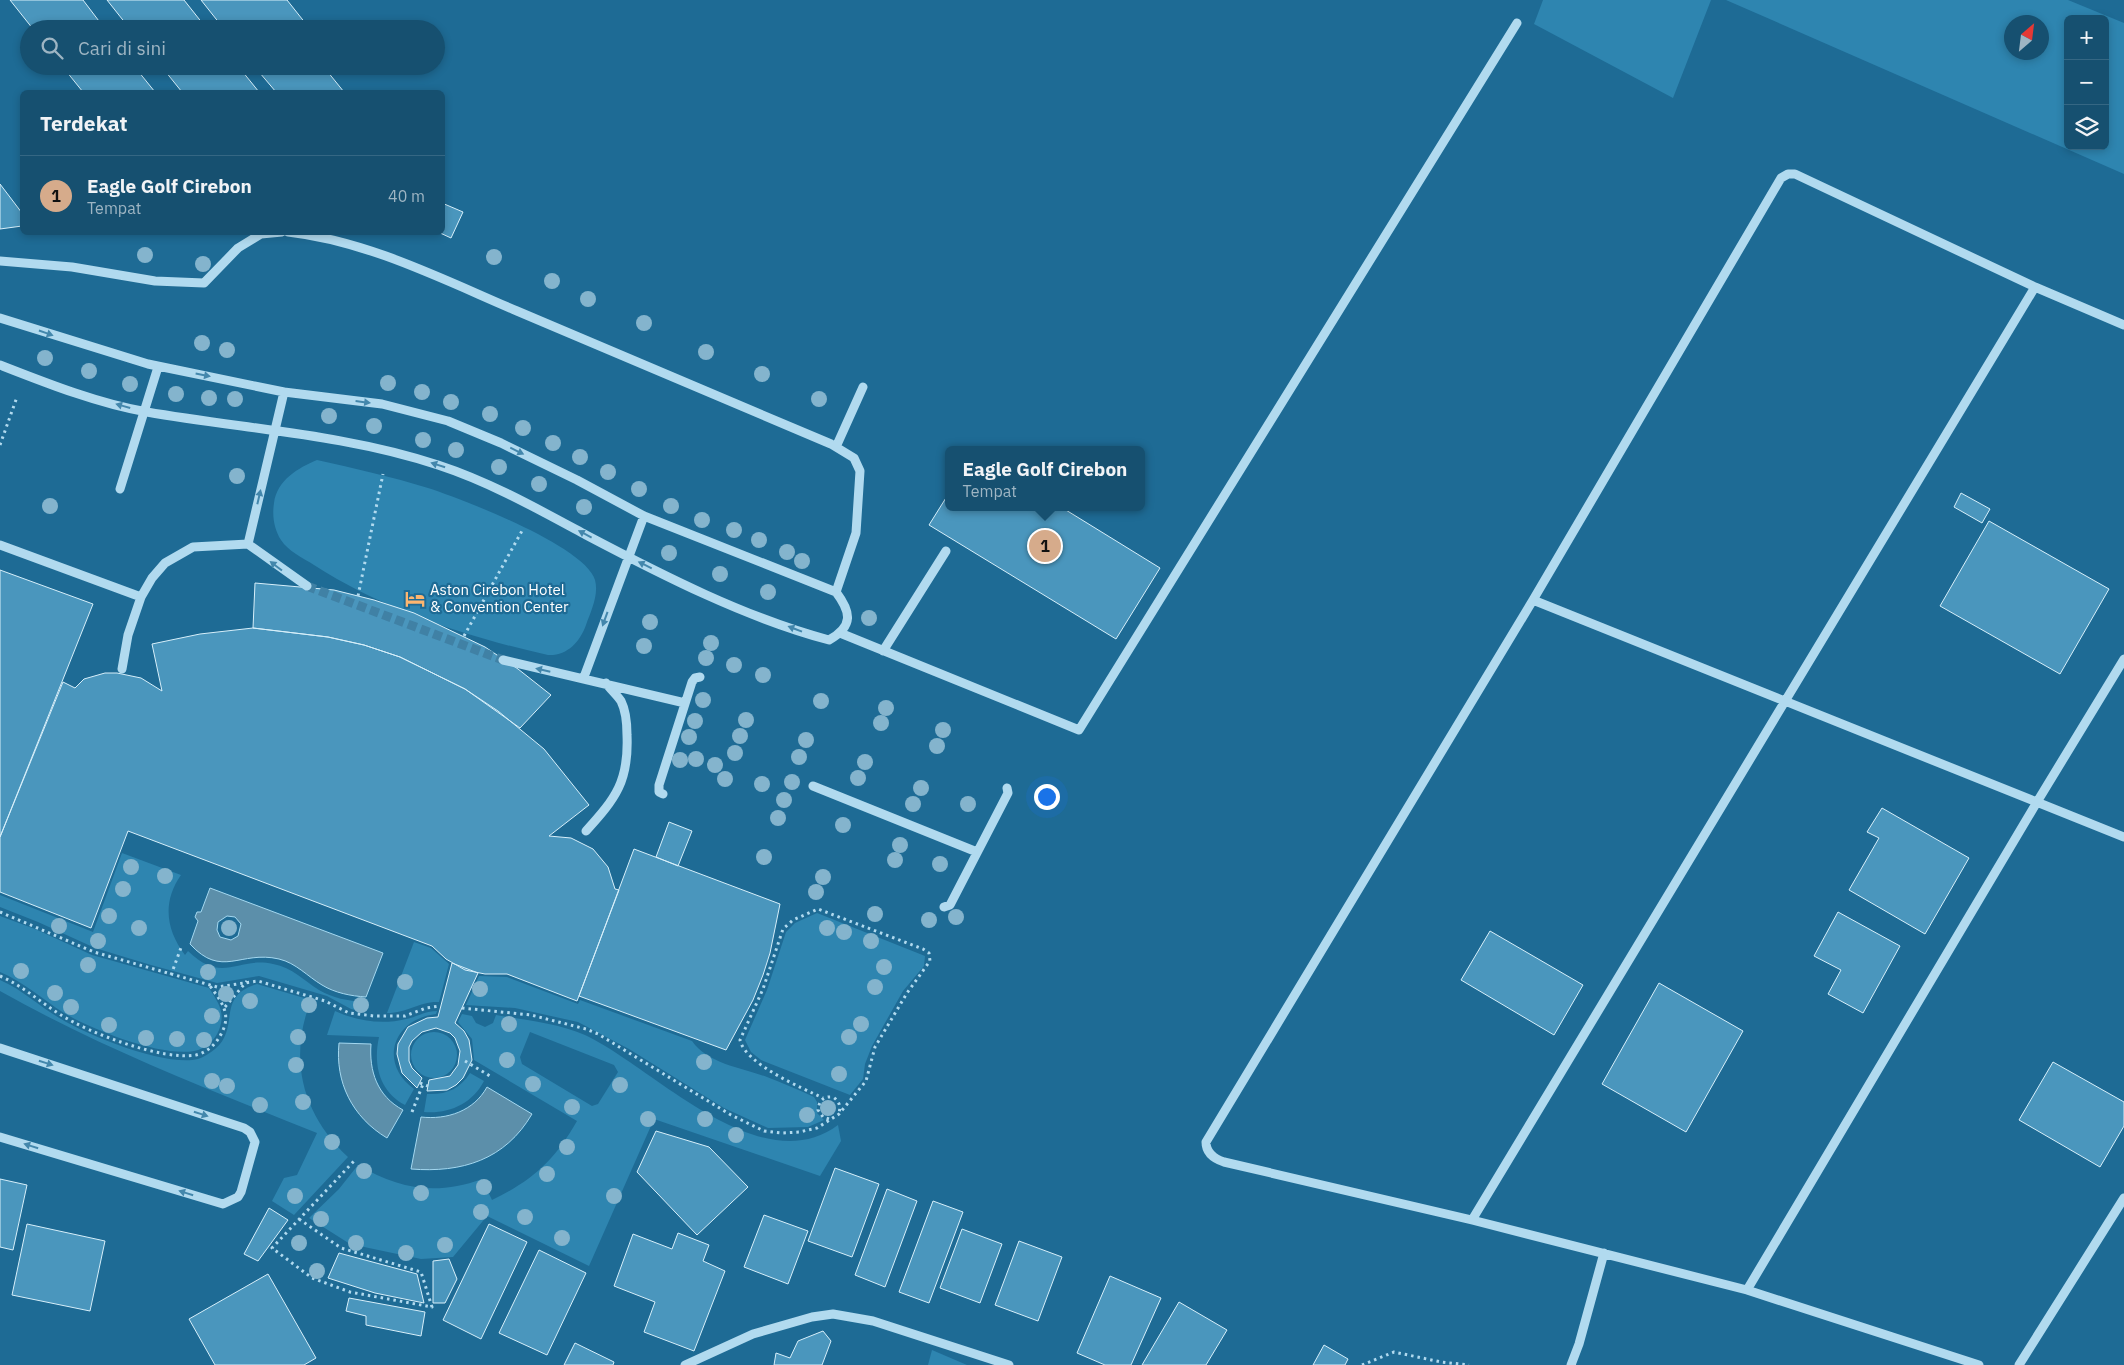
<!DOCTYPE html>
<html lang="id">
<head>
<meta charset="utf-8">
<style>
	:root { --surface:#165070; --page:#235a78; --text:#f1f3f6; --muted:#9eb5c3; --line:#356783; --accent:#d6ab8b }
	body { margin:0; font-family:"IBM Plex Sans",sans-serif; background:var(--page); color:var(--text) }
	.controls { position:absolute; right:15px; top:15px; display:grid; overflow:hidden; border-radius:8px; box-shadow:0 2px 8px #0003 }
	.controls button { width:45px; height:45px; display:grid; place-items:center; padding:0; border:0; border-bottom:1px solid var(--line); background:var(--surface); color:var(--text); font:25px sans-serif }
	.compass { position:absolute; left:2004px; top:15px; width:45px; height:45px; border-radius:50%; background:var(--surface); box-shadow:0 2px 8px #0003; rotate:28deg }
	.you { position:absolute; left:1046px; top:796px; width:18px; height:18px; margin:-12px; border:4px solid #fff; border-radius:50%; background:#1a73e8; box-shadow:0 0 0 8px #1a73e833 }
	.badge { display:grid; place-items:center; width:32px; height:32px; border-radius:50%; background:var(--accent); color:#111; font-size:16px; font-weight:700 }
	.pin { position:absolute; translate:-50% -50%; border:2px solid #fff; box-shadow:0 1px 5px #0006 }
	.popup { position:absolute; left:945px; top:446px; width:200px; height:65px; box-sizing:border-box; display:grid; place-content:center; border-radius:8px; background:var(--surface); filter:drop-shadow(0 1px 4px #0005); font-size:16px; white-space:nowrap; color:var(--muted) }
	.popup b { font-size:19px; color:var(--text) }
	.popup::after { content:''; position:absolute; left:50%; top:100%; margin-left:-10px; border:10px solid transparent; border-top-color:var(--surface) }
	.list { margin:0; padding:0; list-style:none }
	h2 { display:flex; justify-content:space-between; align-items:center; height:65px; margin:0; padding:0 20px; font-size:21px }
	h2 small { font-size:16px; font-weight:400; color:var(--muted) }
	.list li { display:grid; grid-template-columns:32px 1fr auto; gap:15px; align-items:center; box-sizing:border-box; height:80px; padding:0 20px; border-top:1px solid var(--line) }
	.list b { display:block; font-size:19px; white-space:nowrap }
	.list p { margin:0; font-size:16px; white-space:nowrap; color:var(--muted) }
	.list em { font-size:16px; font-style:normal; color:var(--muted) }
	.icon { flex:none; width:28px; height:28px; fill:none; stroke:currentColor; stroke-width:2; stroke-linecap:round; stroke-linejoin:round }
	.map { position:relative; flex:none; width:2124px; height:1365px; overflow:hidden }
	.search { position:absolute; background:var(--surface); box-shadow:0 2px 8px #0003; left:20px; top:20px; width:425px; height:55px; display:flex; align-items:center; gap:12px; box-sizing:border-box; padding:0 18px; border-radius:28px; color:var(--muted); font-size:19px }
	.panel { position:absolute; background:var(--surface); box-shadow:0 2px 8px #0003; left:20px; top:90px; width:425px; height:145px; border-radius:8px }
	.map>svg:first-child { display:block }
</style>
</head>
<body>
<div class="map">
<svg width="2124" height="1365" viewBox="0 0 2124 1365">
	<rect width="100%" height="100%" fill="#1e6b95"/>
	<path fill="#2e85b0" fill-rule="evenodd" d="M1543,0H1711L1673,98L1534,24Z
		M1726,0H2068L2124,23V174ZM2068,19H2105V146H2068ZM2012,22H2042V52H2012Z
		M317,460C354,468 392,477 428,488C462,499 585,546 595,580C599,595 591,611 586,625C580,642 567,656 548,655C467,637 384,610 314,565C303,558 288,551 281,540C274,529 272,516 274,503C277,480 298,468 317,460Z
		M122,853L181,875C162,902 166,930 185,955L188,951C223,985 237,956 273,964C293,968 303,980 319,990C332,998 349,1001 363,1002L360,1011L351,1009L327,996L259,976L217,983L151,965L95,948L38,922L0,907V895L93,932Z
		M817,913L925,956L924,966L903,991L872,1046L865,1064L863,1079L850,1095L761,1060L751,1052L745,1040L767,990L786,932L795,923Z
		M0,916L35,929L92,955L209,988C218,1002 226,1012 219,1030C215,1040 206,1049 194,1051C161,1057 93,1030 64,1013C42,999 24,982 0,972Z
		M414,942L431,948L449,964L439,1002C420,1001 408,1013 387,1013Z
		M479,976L507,977L578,1004L580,1000L692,1041C708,1064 743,1068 767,1077C783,1083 799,1090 814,1097L817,1102V1113L824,1120L808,1127L768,1128L724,1108L629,1049L578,1022L515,1008L466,1005Z
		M0,980C23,990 40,1007 61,1019C89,1036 166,1067 198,1059C204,1057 210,1053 215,1049C241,1027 215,997 257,984L311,1000C288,1059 302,1114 348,1157L294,1215L272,1201L284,1178L297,1175L317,1133C210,1090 101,1048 0,991Z
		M335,1011C357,1021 382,1025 406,1019C417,1017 425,1011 437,1011L436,1014C393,1019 378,1063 414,1089L405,1105C379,1091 373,1064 379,1037L327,1035Z
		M462,1014L472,1016L476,1023L485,1027L493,1023L496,1015C525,1020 558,1023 585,1035C653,1067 760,1183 838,1125L841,1141L820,1176L654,1119L589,1266L487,1216L453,1257L421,1259L350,1244L309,1218L339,1189L358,1165C399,1189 436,1196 482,1179L492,1200C533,1180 554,1161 577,1121L474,1060L472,1039L458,1022ZM530,1032L614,1065L618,1072L598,1104L592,1106L522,1064L520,1057Z
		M411 1055a23 23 0 1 1 46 0a23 23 0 1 1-46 0Z
		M470,1073L484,1081C472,1104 449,1114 424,1112L427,1094C446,1095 460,1089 470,1073Z
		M932,1350L967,1365H928Z"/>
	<path fill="#5c8faa" stroke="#a4d8f0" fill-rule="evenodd" d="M210,888L383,953L366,997C351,996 335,993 322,985C307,976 296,963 279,959C240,950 222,979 190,944L198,921L195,917L197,912H201ZM227,916L235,917L241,924L238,936L231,940L220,937L217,930L218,922Z
		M339,1043L371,1044C369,1071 377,1096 403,1110L387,1138C352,1117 335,1082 339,1043Z
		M487,1087L532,1114C505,1160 462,1173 411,1169L421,1117C447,1120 474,1111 487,1087Z"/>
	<path fill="#4a96bd" stroke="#d7effa" d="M10,0H83L105,29H33Z
		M107,0H184L207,29H130Z
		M201,0H287L310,29H224Z
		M62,66H134L155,92H83Z
		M161,66H238L259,92H182Z
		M254,66H323L344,92H276Z
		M0,184L22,213V226L0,229Z
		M442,203L463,212L451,238L438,232H442Z
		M949,493V507H1061L1160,568L1116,639L929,525Z
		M1961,493L1990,509L1982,523L1954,507Z
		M1989,521L2109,589L2060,674L1940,606Z
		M0,570L93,604L0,837Z
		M255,583L334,590L374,600L414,613L485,647L518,669L551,695L520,728L465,689L400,657L364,645L328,637L253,628Z
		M253,628L328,637L364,645L400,657L465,689L498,711L544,749L589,805L549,836L571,838L593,849L608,867L615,889L619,890L577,1001L507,974H485L465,970L446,959L432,946L128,831L91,928L0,892V837L63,682L75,688L84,679L105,673H117L141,678L162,691L152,644L200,634Z
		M1882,808L1969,858L1925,934L1849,890L1879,838L1867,832Z
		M669,822L692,831L678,866L656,857Z
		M634,849L780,904L770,953L763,975L753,1000L726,1050L579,996Z
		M1838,912L1900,946L1863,1013L1828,994L1841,970L1814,956Z
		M1490,931L1583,985L1554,1035L1461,980Z
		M452,963L478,973L455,1023L464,1031L469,1040L472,1060L463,1078L456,1085L447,1090L427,1091L429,1080L450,1076L458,1065L460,1051L455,1038L450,1033L436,1028L422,1032L412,1041L409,1047V1061L412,1068L422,1078L417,1088L402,1073L397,1054L398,1044L408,1027L427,1018L438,1017Z
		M1659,983L1743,1031L1686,1132L1602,1084Z
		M2053,1062L2124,1102V1126L2100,1167L2019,1120Z
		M656,1131L709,1147L748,1187L697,1235L637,1172Z
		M835,1168L879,1184L852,1257L808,1241Z
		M0,1179L27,1185L13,1250L0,1247Z
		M887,1189L917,1201L885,1287L855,1275Z
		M933,1201L963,1212L929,1303L899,1292Z
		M269,1208L288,1220L258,1261L244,1254Z
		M764,1215L808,1231L788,1284L744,1267Z
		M27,1224L105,1241L90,1311L12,1295Z
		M489,1224L527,1242L481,1339L443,1320Z
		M962,1229L1002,1244L980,1303L940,1288Z
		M678,1233L709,1245L703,1261L725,1271L694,1351L644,1332L655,1302L614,1286L633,1234L672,1249Z
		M1019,1241L1062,1257L1038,1321L995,1305Z
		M539,1250L586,1273L547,1355L499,1333Z
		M339,1253L417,1274L424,1303L375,1293L328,1278Z
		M449,1259L457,1279L445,1303H433V1261Z
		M268,1274L316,1358L304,1365H215L189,1319Z
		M1110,1276L1161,1298L1131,1365H1105L1077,1353Z
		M349,1298L425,1312L421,1336L366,1325V1316L346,1311Z
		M1179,1302L1227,1330L1206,1365H1142Z
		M823,1331L831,1341L822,1365H774L776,1353L790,1358L798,1341Z
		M575,1343L614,1362L613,1365H564Z
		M1324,1345L1348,1359L1345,1365H1313Z"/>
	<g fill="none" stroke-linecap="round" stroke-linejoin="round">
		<path stroke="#4081a5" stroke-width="9" stroke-dasharray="9 4.5" stroke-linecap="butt" d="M307,586L503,660"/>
		<path stroke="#b1daef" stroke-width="3" stroke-dasharray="2.5 4" stroke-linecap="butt" d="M0,445L17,397
			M358,596L383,474
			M464,636L523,529
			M0,912L94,952L217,987L258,981L325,1001L349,1013L374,1016H405L426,1008L440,1006
			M171,975L182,945
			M0,976C23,986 40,1002 61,1015C89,1033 163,1061 196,1055C209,1052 218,1042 223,1030C231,1012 220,1000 210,986
			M225,1007L247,981
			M462,1008L531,1015L586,1029L598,1034L731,1115L764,1131L782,1133L799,1132L817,1128L839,1114L866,1081L875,1047L907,993L930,961L929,953L923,949L818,909L793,920L783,929L763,989L740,1040C745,1064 802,1088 823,1098
			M465,1061L490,1076
			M420,1083L428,1086
			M412,1112L423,1084
			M829,1119L823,1117L818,1110C819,1101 823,1096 833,1097C839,1101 841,1106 839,1113
			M299,1219L341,1248L421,1272L432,1307L350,1292L312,1278L272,1248L355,1160
			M1362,1365L1394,1352L1441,1362L1469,1365"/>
		<path stroke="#b1daef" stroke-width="9" d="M288,232C368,241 444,280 517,311C622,356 727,400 831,444L854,458L860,471L856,533L836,592
			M0,261L72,267L155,281L204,283L238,248L261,234L282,232
			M0,318L148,364L284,392L382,404L448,421L501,443L577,480L644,516L836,592C851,612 854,626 829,640C746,618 662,575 586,535C538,509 490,482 438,465C345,434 244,429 147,412C99,404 46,383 0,365
			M836,447L863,387
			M120,489L158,367
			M248,544L284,392
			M0,545L141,597
			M1533,600L2124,837
			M840,633L1079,730L1517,23
			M883,651L946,551
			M503,660L685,703
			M122,669L128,635L141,597L152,578L165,563L193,547L248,544L307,586
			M584,677L644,516
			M813,786L977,852
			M663,794L659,792V785L692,682L695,678L700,677
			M586,831C616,798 629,781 627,735C627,724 626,711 621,701C617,695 610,689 606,683
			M944,907L950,905L1008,793L1007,788
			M0,1048L244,1128L250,1132L255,1142L241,1192L238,1197L223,1204L0,1137
			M1472,1220L2035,287
			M1747,1290L2037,802L2124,659
			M685,1365L753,1334L812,1317L833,1314L873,1321L1009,1365
			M1571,1365L1579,1344L1604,1253
			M1979,1365L1747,1290L1472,1220L1224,1162C1215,1159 1206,1153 1206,1142L1533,600L1781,178L1788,174H1795L2035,287L2124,325
			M2019,1365L2124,1198"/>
	</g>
	<g fill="#84b4cd">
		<circle cx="145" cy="255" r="8"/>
		<circle cx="494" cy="257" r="8"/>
		<circle cx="203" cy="264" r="8"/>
		<circle cx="552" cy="281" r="8"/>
		<circle cx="588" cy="299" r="8"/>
		<circle cx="644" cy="323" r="8"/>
		<circle cx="202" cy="343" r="8"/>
		<circle cx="227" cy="350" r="8"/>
		<circle cx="706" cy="352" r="8"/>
		<circle cx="45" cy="358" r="8"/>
		<circle cx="89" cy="371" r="8"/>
		<circle cx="762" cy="374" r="8"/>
		<circle cx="388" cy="383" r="8"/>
		<circle cx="130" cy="384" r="8"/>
		<circle cx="422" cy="392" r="8"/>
		<circle cx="176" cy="394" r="8"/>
		<circle cx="209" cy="398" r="8"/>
		<circle cx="235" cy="399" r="8"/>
		<circle cx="819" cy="399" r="8"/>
		<circle cx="451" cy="402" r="8"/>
		<circle cx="490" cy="414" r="8"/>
		<circle cx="329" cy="416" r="8"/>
		<circle cx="374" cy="426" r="8"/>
		<circle cx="523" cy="428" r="8"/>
		<circle cx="423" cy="440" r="8"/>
		<circle cx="553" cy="443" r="8"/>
		<circle cx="456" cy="450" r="8"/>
		<circle cx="580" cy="457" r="8"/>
		<circle cx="499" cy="467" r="8"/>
		<circle cx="608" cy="472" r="8"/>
		<circle cx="237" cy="476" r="8"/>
		<circle cx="539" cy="484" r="8"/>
		<circle cx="639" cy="489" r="8"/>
		<circle cx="50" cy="506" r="8"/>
		<circle cx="671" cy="506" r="8"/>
		<circle cx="584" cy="507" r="8"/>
		<circle cx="702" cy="520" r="8"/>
		<circle cx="734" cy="530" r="8"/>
		<circle cx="759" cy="540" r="8"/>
		<circle cx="787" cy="552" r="8"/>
		<circle cx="669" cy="553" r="8"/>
		<circle cx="802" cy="561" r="8"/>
		<circle cx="720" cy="574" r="8"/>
		<circle cx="768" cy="592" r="8"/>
		<circle cx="869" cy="618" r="8"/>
		<circle cx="650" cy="622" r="8"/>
		<circle cx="711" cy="643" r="8"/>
		<circle cx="644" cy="646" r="8"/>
		<circle cx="706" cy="658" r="8"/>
		<circle cx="734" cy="665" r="8"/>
		<circle cx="763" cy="675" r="8"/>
		<circle cx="703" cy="700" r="8"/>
		<circle cx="821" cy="701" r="8"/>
		<circle cx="886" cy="708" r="8"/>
		<circle cx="746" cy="720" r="8"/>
		<circle cx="695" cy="721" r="8"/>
		<circle cx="881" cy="723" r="8"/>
		<circle cx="943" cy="730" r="8"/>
		<circle cx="740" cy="736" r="8"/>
		<circle cx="689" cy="737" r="8"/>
		<circle cx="806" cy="740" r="8"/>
		<circle cx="937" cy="746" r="8"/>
		<circle cx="735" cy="753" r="8"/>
		<circle cx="799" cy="757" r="8"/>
		<circle cx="696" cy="759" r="8"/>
		<circle cx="680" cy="760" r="8"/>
		<circle cx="865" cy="762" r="8"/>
		<circle cx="715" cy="765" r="8"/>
		<circle cx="858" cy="778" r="8"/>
		<circle cx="725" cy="779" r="8"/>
		<circle cx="792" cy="782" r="8"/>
		<circle cx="762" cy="784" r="8"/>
		<circle cx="921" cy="788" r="8"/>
		<circle cx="784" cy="800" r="8"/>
		<circle cx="913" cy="804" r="8"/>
		<circle cx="968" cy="804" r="8"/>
		<circle cx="778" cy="818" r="8"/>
		<circle cx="843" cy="825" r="8"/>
		<circle cx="900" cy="845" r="8"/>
		<circle cx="764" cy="857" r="8"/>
		<circle cx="895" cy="860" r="8"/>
		<circle cx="940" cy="864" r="8"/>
		<circle cx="131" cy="867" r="8"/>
		<circle cx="165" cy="876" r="8"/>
		<circle cx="823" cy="877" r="8"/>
		<circle cx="123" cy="889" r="8"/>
		<circle cx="816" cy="892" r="8"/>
		<circle cx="875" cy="914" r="8"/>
		<circle cx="109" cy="916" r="8"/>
		<circle cx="956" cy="917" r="8"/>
		<circle cx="929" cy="920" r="8"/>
		<circle cx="59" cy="926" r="8"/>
		<circle cx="139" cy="928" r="8"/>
		<circle cx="229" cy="928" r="8"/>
		<circle cx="827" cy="928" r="8"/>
		<circle cx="844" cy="932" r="8"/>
		<circle cx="98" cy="941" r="8"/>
		<circle cx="871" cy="941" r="8"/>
		<circle cx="88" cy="965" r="8"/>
		<circle cx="884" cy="967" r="8"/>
		<circle cx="21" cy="971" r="8"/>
		<circle cx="208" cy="972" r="8"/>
		<circle cx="405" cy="982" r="8"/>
		<circle cx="875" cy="987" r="8"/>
		<circle cx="480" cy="989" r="8"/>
		<circle cx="55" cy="993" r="8"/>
		<circle cx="226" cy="994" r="8"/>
		<circle cx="250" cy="1001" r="8"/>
		<circle cx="309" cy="1005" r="8"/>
		<circle cx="361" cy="1005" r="8"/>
		<circle cx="71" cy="1007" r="8"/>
		<circle cx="212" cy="1016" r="8"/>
		<circle cx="509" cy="1024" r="8"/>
		<circle cx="861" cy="1024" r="8"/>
		<circle cx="109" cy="1025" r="8"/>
		<circle cx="298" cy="1037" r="8"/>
		<circle cx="849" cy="1037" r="8"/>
		<circle cx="146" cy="1038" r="8"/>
		<circle cx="177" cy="1039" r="8"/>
		<circle cx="204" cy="1040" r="8"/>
		<circle cx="507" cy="1060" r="8"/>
		<circle cx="704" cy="1062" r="8"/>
		<circle cx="296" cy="1065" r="8"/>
		<circle cx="839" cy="1074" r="8"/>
		<circle cx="212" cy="1081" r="8"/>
		<circle cx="533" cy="1084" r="8"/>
		<circle cx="620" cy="1085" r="8"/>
		<circle cx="227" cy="1086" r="8"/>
		<circle cx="303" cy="1102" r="8"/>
		<circle cx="260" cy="1105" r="8"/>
		<circle cx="572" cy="1107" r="8"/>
		<circle cx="828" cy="1108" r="8"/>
		<circle cx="807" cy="1115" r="8"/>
		<circle cx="648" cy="1119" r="8"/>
		<circle cx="705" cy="1119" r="8"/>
		<circle cx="736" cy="1135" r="8"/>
		<circle cx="332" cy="1142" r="8"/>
		<circle cx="567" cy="1147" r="8"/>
		<circle cx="364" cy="1171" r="8"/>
		<circle cx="547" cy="1174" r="8"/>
		<circle cx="484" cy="1187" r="8"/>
		<circle cx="421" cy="1193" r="8"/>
		<circle cx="295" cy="1196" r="8"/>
		<circle cx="614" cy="1196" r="8"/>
		<circle cx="481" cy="1212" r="8"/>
		<circle cx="525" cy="1217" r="8"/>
		<circle cx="321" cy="1219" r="8"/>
		<circle cx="562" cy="1238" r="8"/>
		<circle cx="299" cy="1243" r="8"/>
		<circle cx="356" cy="1243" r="8"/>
		<circle cx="445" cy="1245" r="8"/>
		<circle cx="406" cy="1253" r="8"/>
		<circle cx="317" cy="1271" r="8"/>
	</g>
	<defs><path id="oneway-solid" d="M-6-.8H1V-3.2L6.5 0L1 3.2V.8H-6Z" transform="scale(1.25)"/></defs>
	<g fill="#4387ac">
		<use href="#oneway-solid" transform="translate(46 333) rotate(19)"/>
		<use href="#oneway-solid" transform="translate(203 375) rotate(11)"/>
		<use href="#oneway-solid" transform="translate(363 402) rotate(7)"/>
		<use href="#oneway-solid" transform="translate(123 406) rotate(-164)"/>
		<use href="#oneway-solid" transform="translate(517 451) rotate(26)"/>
		<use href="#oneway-solid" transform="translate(438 465) rotate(-162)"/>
		<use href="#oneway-solid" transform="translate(259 497) rotate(-77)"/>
		<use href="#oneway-solid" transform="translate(585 534) rotate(-152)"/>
		<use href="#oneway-solid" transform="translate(645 565) rotate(-154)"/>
		<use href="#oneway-solid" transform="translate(276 566) rotate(-143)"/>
		<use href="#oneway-solid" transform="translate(605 619) rotate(110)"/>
		<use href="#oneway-solid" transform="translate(795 629) rotate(-159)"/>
		<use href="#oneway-solid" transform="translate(543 670) rotate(-167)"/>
		<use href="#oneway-solid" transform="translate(46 1063) rotate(18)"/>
		<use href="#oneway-solid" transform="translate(201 1114) rotate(18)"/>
		<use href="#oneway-solid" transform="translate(31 1146) rotate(-163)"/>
		<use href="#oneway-solid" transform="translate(186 1193) rotate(-163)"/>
	</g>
	<defs>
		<symbol id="hotel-bare" viewBox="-9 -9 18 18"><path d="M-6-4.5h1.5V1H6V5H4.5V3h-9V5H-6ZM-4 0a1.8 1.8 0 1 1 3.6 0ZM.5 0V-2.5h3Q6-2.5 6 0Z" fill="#fdb670" stroke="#1e6b95" stroke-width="2.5" paint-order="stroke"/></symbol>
	</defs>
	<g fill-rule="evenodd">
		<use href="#hotel-bare" x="401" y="585" width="28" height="28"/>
	</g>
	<g text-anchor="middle" stroke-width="4.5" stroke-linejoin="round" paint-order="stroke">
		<g font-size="15" fill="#fff" stroke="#1e6b95" text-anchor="start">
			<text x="430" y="595">Aston Cirebon Hotel<tspan x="430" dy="17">&amp; Convention Center</tspan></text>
		</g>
	</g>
</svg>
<div class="controls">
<button>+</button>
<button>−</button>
<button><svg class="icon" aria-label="layers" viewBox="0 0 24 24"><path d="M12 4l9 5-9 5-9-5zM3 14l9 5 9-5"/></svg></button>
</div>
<svg class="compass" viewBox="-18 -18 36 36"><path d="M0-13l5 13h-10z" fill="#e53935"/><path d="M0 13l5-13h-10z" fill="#9eb5c3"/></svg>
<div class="you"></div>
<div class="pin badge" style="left:1045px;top:546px">1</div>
<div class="popup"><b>Eagle Golf Cirebon</b>Tempat</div>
<div class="search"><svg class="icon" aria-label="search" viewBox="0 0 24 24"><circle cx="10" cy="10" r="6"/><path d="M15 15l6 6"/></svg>Cari di sini</div>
<section class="panel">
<h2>Terdekat<small></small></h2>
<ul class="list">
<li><span class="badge">1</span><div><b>Eagle Golf Cirebon</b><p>Tempat</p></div><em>40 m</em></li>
</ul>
</section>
</div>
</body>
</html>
